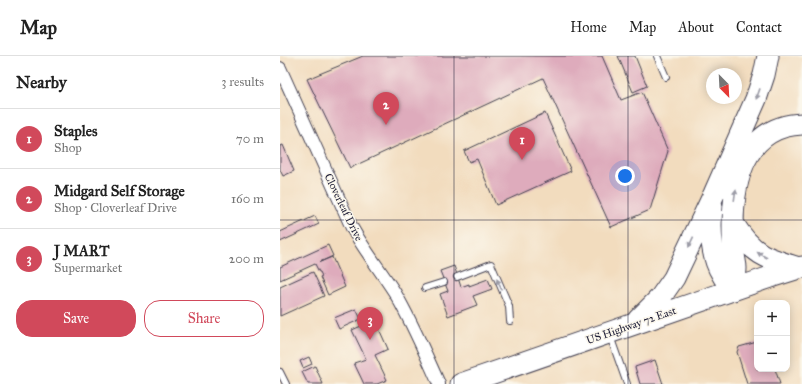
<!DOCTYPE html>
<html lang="en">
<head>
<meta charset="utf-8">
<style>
	:root { --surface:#fff; --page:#f2f2f2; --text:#222; --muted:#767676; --line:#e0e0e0; --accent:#d1495b }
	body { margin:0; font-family:"IM FELL Great Primer",serif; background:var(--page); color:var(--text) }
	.controls { position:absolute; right:12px; bottom:12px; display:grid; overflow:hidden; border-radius:8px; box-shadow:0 2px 10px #0003 }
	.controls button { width:36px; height:36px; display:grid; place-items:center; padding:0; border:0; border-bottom:1px solid var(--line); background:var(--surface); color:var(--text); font:20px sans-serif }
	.compass { position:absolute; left:426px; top:12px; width:36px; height:36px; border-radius:50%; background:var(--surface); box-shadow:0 2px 10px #0003; rotate:156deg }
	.you { position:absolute; left:345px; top:120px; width:14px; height:14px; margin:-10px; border:3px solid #fff; border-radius:50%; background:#1a73e8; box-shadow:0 0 0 6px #1a73e833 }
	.badge { display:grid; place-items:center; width:26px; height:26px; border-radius:50%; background:var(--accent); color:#fff; font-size:13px; font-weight:700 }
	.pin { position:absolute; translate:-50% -33px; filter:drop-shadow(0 1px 2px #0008) }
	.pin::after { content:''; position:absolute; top:21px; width:14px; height:12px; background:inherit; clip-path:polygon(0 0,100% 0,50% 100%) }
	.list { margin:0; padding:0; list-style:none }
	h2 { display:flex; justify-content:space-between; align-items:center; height:52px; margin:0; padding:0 16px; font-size:17px }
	h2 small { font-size:13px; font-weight:400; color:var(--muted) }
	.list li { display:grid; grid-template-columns:26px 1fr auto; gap:12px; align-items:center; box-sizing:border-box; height:60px; padding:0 16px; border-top:1px solid var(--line) }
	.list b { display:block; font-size:15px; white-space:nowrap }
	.list p { margin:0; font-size:13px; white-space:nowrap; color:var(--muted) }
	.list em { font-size:13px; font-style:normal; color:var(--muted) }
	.actions { display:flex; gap:8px; padding:12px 16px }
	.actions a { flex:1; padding:9px 0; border:1px solid var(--accent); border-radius:16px; text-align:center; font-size:14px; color:var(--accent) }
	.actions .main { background:var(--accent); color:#fff }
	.map { position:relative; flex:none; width:522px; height:328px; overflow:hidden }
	header { display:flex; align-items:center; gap:24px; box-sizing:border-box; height:56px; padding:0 20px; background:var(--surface); border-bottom:1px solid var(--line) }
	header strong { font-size:19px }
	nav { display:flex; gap:22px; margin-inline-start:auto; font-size:14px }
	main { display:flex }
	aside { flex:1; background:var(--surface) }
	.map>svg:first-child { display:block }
</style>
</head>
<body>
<header>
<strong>Map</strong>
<nav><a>Home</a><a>Map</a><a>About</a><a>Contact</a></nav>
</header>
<main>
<aside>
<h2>Nearby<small>3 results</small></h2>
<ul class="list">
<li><span class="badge">1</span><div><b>Staples</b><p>Shop</p></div><em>70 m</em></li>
<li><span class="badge">2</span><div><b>Midgard Self Storage</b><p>Shop · Cloverleaf Drive</p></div><em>160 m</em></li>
<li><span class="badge">3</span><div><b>J MART</b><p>Supermarket</p></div><em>200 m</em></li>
</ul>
<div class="actions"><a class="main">Save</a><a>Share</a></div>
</aside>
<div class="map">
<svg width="522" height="328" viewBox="0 0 522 328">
	<rect width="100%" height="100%" fill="#fbf7ec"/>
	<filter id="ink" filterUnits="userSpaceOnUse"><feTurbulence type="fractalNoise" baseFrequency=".025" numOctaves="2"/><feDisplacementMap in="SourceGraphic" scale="8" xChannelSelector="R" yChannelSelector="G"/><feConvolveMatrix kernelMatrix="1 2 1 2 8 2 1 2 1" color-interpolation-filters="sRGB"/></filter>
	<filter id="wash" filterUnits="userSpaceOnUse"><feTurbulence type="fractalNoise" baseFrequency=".012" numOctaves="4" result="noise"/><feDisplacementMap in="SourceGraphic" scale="16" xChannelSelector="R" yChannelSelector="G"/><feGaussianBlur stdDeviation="0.9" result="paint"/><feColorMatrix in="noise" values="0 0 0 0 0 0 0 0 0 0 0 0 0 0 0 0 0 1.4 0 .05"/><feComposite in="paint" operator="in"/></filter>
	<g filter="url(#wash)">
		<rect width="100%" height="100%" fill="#f2dcbe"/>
		<g id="blocks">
			<path fill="#deabbc" d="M83,0H322L341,44L362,36L388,95L370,154L331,171L263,22L70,112L27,23Z
				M338,0H355L367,30L353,36Z
				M265,57L291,115L216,149L197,103L189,106L184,95Z
				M3,89L14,115L3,120L0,114V90Z
				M35,160L39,168L0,186V176Z
				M48,189L53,200L40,206L52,201L65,231L48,239L40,221L42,220L40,216H39L35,208L0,224V211Z
				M174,210L181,231L189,228V230L208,223L212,233L193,240L197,249L168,260L160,238L168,235L160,215Z
				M33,216L44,240L0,260V231Z
				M76,253L81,263L59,273L54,262Z
				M95,264L108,293L95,299L107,324L97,328H84L74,307L86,303L72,274Z
				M477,286V313H495L500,328H467L457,296L459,291Z
				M29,301L32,308L23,312L20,305Z
				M375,304L383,328H360L355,311Z
				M35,310L43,328H28L22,316Z"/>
		</g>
	</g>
	<g filter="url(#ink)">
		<use href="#blocks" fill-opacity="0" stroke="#413e4f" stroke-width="1"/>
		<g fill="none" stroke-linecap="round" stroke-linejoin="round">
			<defs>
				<path id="lane" d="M377,0L386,21
					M177,221L211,208L229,250L230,265
					M145,232L164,226
					M330,280L347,328
					M0,316L6,328"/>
				<path id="street" d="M0,12L72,172C85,195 101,215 115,237C132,266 145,297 159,328"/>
				<path id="highway" d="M432,150C430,172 430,199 442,218C445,224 449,229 453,234
					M453,167C472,198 485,202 519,212
					M453,234C454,227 456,219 456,212C456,207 454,202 454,197C453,188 453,179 453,170C453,123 466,70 522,68
					M358,264L380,242L394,222L434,138L476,43L484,19L488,0
					M181,328L490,221L522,211"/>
			</defs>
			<use href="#lane" stroke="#413e4f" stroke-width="8"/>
			<use href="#street" stroke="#413e4f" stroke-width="14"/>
			<use href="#highway" stroke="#413e4f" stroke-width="23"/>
			<use href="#lane" stroke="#fff" stroke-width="6"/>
			<use href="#street" stroke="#fff" stroke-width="12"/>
			<use href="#highway" stroke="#fff" stroke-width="21"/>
		</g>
		<defs><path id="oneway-solid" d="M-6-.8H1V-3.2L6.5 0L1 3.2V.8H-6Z"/></defs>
		<g fill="#9c9ca7">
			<use href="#oneway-solid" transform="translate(478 38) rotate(110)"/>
			<use href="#oneway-solid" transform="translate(455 139) rotate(-82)"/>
			<use href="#oneway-solid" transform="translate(411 186) rotate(115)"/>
			<use href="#oneway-solid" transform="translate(482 199) rotate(-150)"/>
			<use href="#oneway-solid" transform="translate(219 228) rotate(-114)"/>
		</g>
	</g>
	<path fill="none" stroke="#22223b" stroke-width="1" stroke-opacity="0.55" d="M174,0V328M348,0V328M0,164H522"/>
	<g text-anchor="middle" stroke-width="3" stroke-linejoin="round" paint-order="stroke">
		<g font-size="11" fill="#22223b" stroke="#fbf7ec">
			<text transform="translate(64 151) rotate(64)" y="4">Cloverleaf Drive</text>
			<text transform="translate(351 269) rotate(-19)" y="4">US Highway 72 East</text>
		</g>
	</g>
</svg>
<div class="controls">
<button>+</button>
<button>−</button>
</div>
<svg class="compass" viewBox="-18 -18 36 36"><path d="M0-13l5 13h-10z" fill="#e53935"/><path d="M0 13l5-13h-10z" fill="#767676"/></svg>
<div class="you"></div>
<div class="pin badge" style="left:242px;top:104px">1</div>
<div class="pin badge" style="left:106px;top:69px">2</div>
<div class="pin badge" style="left:90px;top:284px">3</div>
</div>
</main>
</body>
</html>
